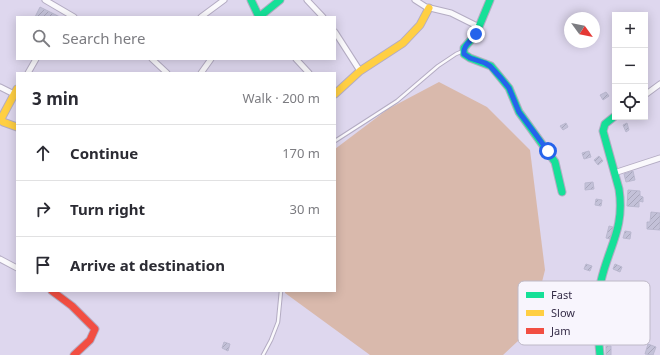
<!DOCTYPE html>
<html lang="en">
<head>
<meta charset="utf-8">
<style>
	:root { --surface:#fff; --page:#f2f2f3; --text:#2b2b33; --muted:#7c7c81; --line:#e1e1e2 }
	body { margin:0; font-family:"Noto Sans",sans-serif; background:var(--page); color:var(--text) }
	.controls { position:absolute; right:12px; top:12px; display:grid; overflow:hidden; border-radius:0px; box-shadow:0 2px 10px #0003 }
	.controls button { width:36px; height:36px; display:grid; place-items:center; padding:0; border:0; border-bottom:1px solid var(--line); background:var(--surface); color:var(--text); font:20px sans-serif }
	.compass { position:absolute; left:564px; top:12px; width:36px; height:36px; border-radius:50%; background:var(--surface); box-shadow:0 2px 10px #0003; rotate:123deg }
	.stop { position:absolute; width:12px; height:12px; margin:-9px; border:3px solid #2563eb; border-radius:50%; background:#fff }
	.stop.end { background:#2563eb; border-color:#fff; box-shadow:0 1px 4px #0008 }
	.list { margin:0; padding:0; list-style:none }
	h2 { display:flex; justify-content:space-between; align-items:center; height:52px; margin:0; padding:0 16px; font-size:17px }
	h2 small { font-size:13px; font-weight:400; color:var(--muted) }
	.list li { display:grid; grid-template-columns:26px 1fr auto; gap:12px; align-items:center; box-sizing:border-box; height:56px; padding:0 16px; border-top:1px solid var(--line) }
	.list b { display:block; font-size:15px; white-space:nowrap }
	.list em { font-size:13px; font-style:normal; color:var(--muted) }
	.icon { flex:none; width:22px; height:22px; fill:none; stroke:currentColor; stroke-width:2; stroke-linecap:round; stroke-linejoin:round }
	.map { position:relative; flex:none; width:660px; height:355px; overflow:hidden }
	.search { position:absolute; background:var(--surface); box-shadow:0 2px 10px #0003; left:16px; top:16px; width:320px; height:44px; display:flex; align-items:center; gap:10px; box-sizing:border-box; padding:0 14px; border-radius:0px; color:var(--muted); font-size:15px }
	.panel { position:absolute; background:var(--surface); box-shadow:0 2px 10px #0003; left:16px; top:72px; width:320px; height:220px; border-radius:0px }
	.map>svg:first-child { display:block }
</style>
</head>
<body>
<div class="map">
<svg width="660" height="355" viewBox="0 0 660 355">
	<defs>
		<pattern id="building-hatch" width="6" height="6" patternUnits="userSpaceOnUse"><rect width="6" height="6" fill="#c3c1d8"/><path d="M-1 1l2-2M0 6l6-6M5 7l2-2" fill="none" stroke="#a8a6bb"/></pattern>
	</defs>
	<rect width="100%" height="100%" fill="#ded7ee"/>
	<path fill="#d9b9ac" d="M439,82L487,107L530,150L545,270L530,330L503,355H370L285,293V291H335V149L388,109Z"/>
	<path fill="url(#building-hatch)" stroke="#bab8cf" d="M40,7L60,17H35Z
		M606,92L609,96L603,100L600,95Z
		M566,123L568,127L563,130L560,126Z
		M627,123L629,130L626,132L623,125Z
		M589,151L591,157L584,159L582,153Z
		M599,156L603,161L598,165L594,160Z
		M633,171L635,180L626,182L624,174Z
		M593,182L594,189L585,190V183Z
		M628,190L640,191V196L643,197V202L639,201V207L627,206Z
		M596,199L602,200L601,206L595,205Z
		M651,212L660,213V230L647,229V222H650Z
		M609,226L613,227L610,239L606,238Z
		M625,231L631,232L630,239L623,238Z
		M586,264L592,266L590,271L584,269Z
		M615,264L622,267L620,272L613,269Z
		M224,342L230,344L228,351L222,348Z
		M648,344L656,347L653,355L645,354Z
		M606,346H611V355H606Z"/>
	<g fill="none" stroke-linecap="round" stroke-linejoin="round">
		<defs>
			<path id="lane" d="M335,141L397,101L438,66L456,54L463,51
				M263,355L271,340L278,322L281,291"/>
			<path id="street" d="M45,0L74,17
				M307,0L323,17
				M415,0L426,7L451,13L479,27
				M201,17L224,0
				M335,32L360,71
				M152,59L167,73
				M296,59L309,73
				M28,73L36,59
				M201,73L211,59
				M0,87L14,94
				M645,95L660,84
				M614,173L660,158
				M0,259L17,268"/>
			<path id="fast" d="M251,0L259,17L280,0
				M490,0L476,34L464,48V54L470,58L491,66L509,88L519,112L555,162L562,192
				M600,355C597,330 596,306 601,281C609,246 625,228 619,189L603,131L605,124L615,116"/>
			<path id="slow" d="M17,89L1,119L3,122L17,127
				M335,94L360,71L403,43L420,25L429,8"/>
			<path id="jam" d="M52,291L72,306L95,329L90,340L74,355"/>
		</defs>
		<use href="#lane" stroke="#b4acc3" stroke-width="4.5"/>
		<use href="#street" stroke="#b4acc3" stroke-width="7"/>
		<use href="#fast" stroke="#b4acc3" stroke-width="9"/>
		<use href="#slow" stroke="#b4acc3" stroke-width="9"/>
		<use href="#jam" stroke="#b4acc3" stroke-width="9"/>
		<use href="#lane" stroke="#faf9fc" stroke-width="2.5"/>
		<use href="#street" stroke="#faf9fc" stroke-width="5"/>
		<use href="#fast" stroke="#16e098" stroke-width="7"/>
		<use href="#slow" stroke="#ffcf43" stroke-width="7"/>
		<use href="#jam" stroke="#f24e42" stroke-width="7"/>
	</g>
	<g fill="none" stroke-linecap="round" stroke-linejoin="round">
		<path stroke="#2563eb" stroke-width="5" d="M476,34C471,41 463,45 464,54L470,58L485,63L490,66L501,78L509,88L519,112L548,151"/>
	</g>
	<rect x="518" y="281" width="132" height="64" rx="6" fill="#f8f5fd" stroke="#beb9c7" stroke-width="1"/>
	<rect x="526" y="292" width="18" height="6" fill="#16e098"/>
	<rect x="526" y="310" width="18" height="6" fill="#ffcf43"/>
	<rect x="526" y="328" width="18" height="6" fill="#f24e42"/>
	<g font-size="11" fill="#362d48">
		<text x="551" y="299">Fast</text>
		<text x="551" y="317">Slow</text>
		<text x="551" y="335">Jam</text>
	</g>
</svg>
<div class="controls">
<button>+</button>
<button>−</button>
<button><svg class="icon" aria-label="locate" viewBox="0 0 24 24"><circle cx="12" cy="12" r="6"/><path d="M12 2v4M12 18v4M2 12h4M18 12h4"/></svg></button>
</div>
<svg class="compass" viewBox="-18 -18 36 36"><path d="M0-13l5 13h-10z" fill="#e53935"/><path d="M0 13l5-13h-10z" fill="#7c7c81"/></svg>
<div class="stop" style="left:548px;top:151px"></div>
<div class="stop end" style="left:476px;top:34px"></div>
<div class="search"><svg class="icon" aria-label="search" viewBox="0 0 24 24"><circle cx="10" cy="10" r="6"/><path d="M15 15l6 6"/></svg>Search here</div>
<section class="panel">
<h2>3 min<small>Walk · 200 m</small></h2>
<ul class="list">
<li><svg class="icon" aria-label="ahead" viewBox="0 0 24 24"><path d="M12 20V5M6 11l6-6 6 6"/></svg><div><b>Continue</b></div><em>170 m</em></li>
<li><svg class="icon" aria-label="right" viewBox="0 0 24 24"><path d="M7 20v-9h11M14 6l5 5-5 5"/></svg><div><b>Turn right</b></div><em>30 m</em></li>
<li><svg class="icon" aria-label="arrive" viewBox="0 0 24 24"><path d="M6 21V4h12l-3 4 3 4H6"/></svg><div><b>Arrive at destination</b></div></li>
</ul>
</section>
</div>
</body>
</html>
